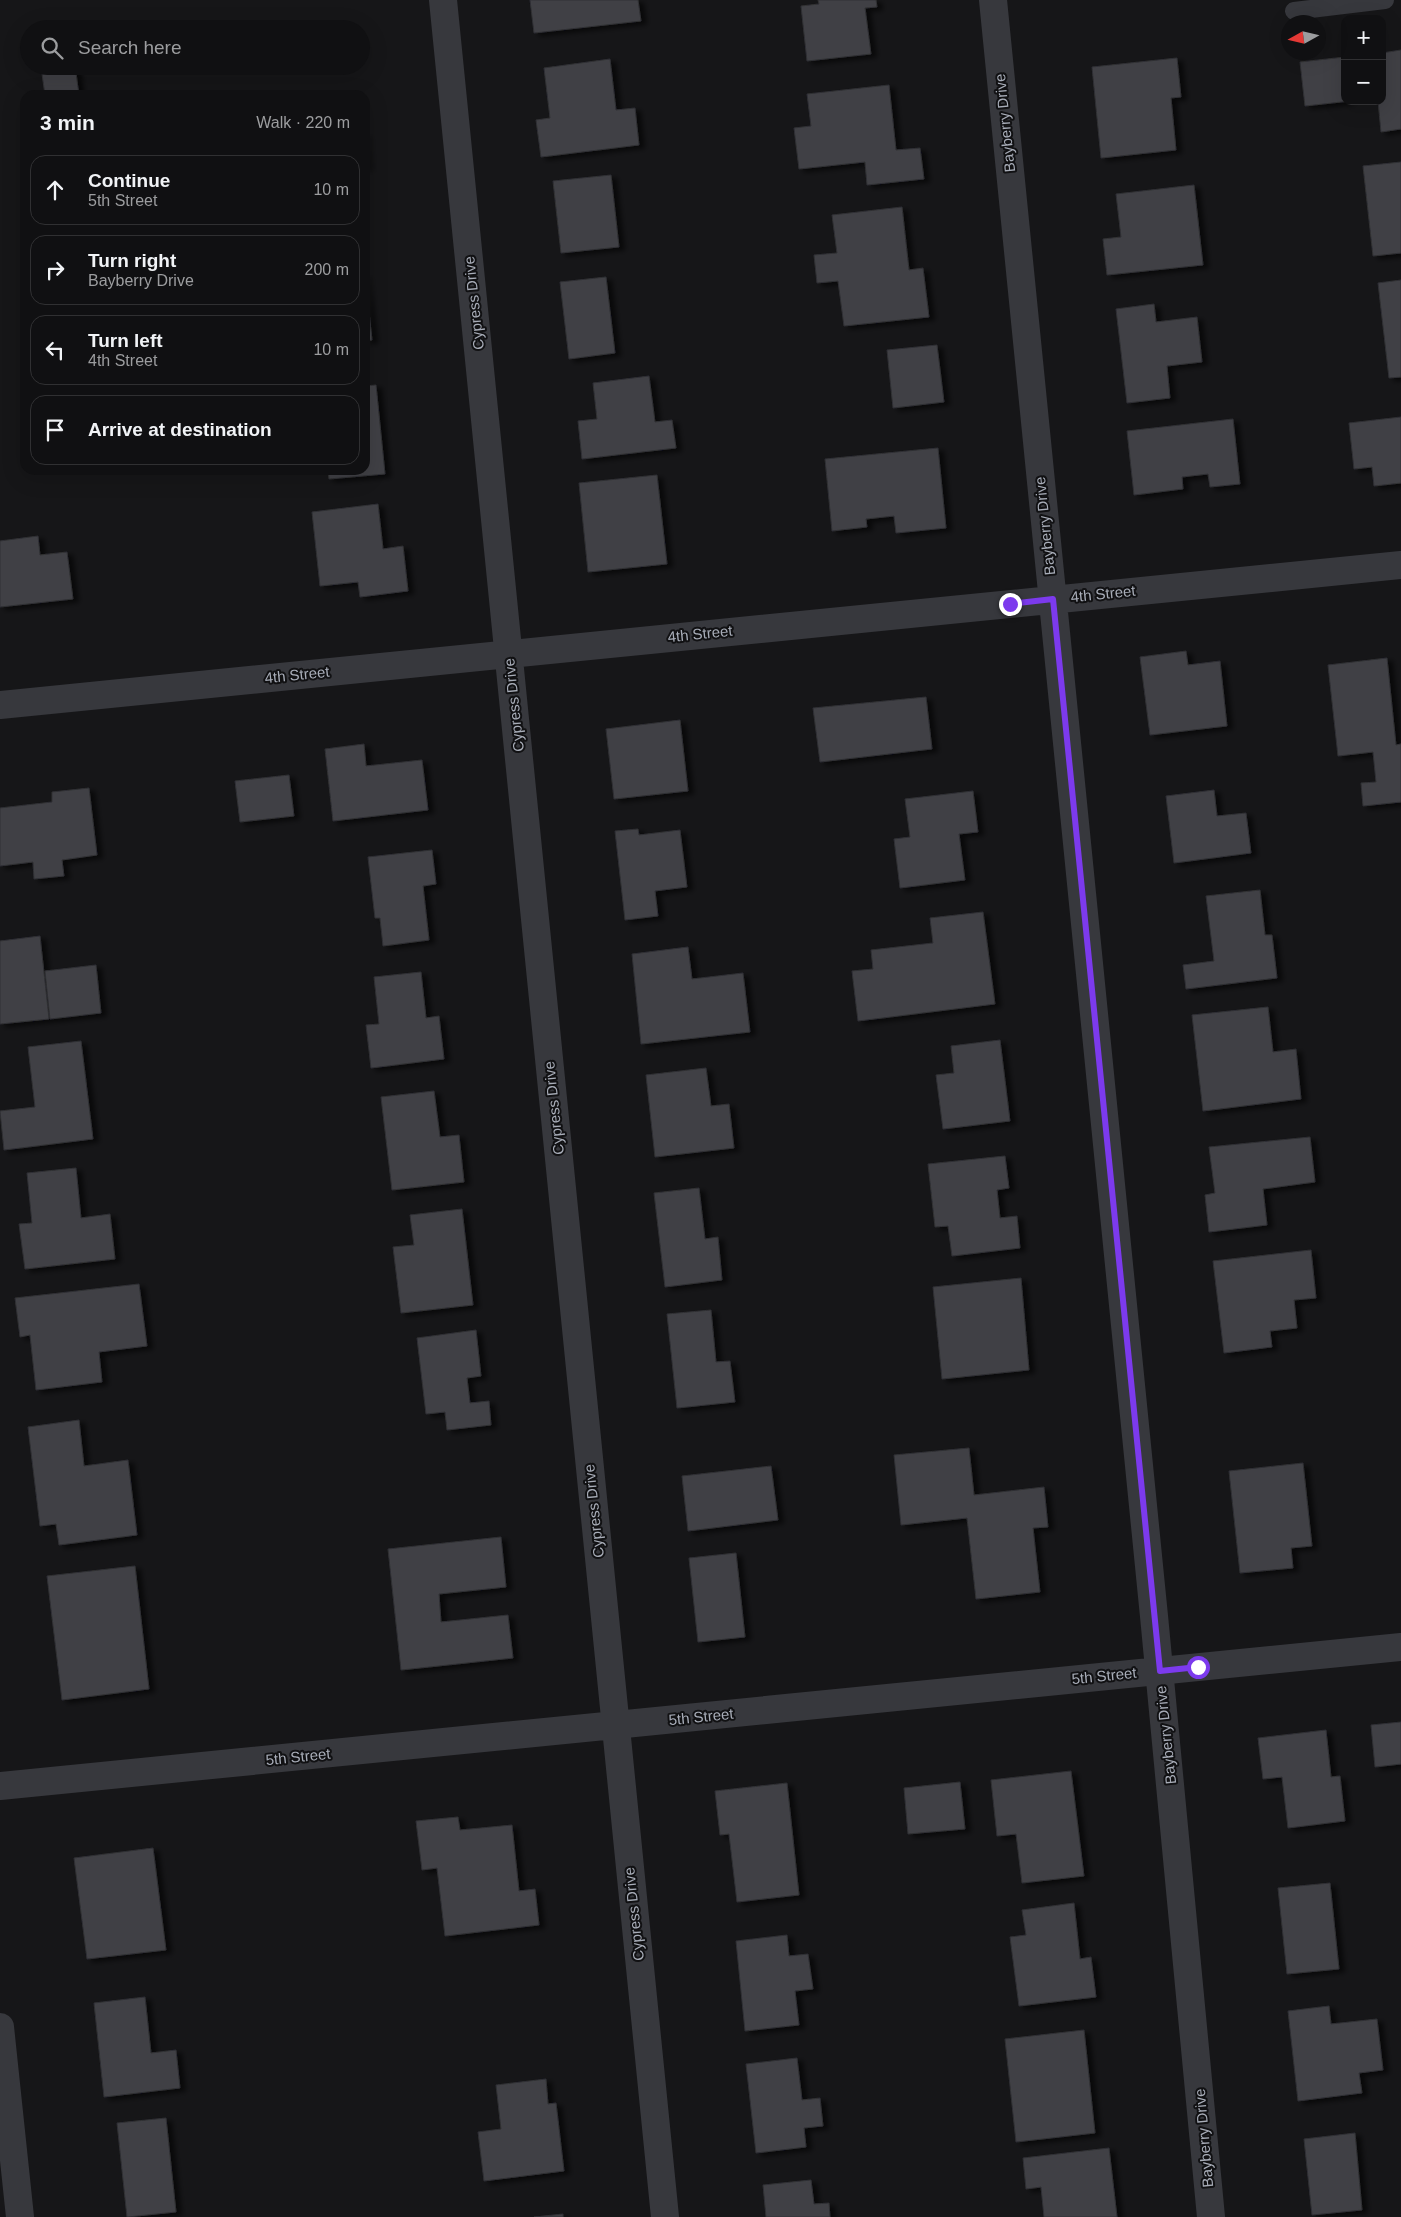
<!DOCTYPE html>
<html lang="en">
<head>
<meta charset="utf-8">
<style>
	:root { --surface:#101012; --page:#19191b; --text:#f1f3f6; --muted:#9c9d9f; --line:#303032 }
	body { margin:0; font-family:Helvetica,sans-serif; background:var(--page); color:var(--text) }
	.controls { position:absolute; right:15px; top:15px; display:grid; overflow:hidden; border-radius:10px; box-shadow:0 5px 20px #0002 }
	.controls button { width:45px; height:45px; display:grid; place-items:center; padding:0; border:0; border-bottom:1px solid var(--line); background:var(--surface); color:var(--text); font:25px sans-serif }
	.compass { position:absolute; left:1281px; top:15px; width:45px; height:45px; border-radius:50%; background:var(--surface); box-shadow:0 5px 20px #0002; rotate:262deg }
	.stop { position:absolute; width:15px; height:15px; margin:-11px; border:4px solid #7c3aed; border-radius:50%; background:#fff }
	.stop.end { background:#7c3aed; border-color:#fff; box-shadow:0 1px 5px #0008 }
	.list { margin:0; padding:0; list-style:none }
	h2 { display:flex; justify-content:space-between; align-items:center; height:65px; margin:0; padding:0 20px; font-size:21px }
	h2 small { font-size:16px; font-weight:400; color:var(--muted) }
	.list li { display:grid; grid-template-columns:32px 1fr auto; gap:15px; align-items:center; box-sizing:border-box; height:70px; margin:0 10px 10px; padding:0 10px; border:1px solid var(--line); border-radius:15px }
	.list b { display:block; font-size:19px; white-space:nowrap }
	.list p { margin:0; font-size:16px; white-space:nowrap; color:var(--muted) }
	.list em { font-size:16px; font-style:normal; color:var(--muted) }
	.icon { flex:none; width:28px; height:28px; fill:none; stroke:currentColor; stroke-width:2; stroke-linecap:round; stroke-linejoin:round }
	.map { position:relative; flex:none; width:1401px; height:2217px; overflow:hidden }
	.search { position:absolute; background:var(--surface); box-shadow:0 5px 20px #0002; left:20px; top:20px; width:350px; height:55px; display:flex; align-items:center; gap:12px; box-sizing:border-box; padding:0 18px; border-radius:28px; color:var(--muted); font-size:19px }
	.panel { position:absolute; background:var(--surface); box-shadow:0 5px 20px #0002; left:20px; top:90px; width:350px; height:385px; border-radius:15px }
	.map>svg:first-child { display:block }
</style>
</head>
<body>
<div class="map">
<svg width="1401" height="2217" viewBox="0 0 1401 2217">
	<defs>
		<filter id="shadow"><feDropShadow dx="5.5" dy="3" stdDeviation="2.5" flood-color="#0009"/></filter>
	</defs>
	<rect width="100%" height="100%" fill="#161618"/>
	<path fill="#404145" stroke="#303034" filter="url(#shadow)" d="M530,0H638L641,21L534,33Z
		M818,0H876L877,7L865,8L871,54L807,61L801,6L819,4Z
		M1401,50V129L1381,132L1378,101H1382V53Z
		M1345,57V101H1350L1305,106L1300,62Z
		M1177,58L1181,97L1171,98L1176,150L1101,158L1092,67Z
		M610,59L616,110L635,108L639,145L541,157L536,120L550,118L544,68Z
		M75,66L79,95H45L41,67Z
		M889,85L896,150L920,148L924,179L867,185L865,162L799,169L794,128L811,126L807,94Z
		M365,133L367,168H365Z
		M1401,162V253L1373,256L1363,166Z
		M611,175L619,247L561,253L553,181Z
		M1194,185L1203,265L1107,275L1103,239L1121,237L1116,194Z
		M902,207L909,270L923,268L929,317L844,326L838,281L817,283L814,255L837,253L832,215Z
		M365,274L372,340L365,341Z
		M606,277L615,353L569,359L560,282Z
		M1401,280V377L1389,378L1378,283Z
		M1154,304L1156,322L1197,317L1202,362L1167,366L1170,398L1127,403L1116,309Z
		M937,345L944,402L893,408L887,350Z
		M649,376L655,422L672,420L676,448L582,459L578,421L597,419L593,383Z
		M376,385L385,474L329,479L328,470H365V386Z
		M1401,417V483L1374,486L1372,467L1354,469L1349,423Z
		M1233,419L1240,484L1210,487L1208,474L1182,477L1183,489L1134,495L1127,431Z
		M938,448L946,528L896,533L894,516L866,519L867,527L832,531L825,459Z
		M657,475L667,564L588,572L579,483Z
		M378,504L383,549L403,546L408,591L360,597L358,582L320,586L312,512Z
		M38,536L40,555L67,552L73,599L0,607V541Z
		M1186,651L1188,665L1220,661L1227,726L1150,735L1140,657Z
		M1387,658L1396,745L1401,744V802L1363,806L1361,783L1376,782L1373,752L1338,756L1328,665Z
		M926,697L932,749L820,762L813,708Z
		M680,720L688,791L614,799L606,729Z
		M364,744L366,766L422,760L428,810L333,821L325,749Z
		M289,775L294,816L240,822L235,781Z
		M89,788L97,855L62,860L64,876L34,879L33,862L0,866V808L52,802V792Z
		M1214,790L1217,816L1246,813L1251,853L1174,863L1166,796Z
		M973,791L978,832L959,834L965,880L900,888L894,839L910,837L905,799Z
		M638,829L639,835L680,830L687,887L655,891L658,916L625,920L615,831Z
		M432,850L436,884L423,886L429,940L383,946L380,918H375L368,857Z
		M1260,890L1265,935H1272L1277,978L1186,989L1183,965L1214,961L1206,896Z
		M983,912L995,1004L858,1021L852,971L873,969L871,950L933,943L930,918Z
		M40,936L49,1019L0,1024V941Z
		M688,947L692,979L743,973L750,1032L641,1044L632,954Z
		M96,965L101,1013L50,1019L45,971Z
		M421,972L426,1018L439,1016L444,1059L371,1068L366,1025L379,1024L374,977Z
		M1268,1007L1273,1052L1296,1049L1301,1099L1203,1111L1192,1015Z
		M1000,1040L1010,1121L943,1129L936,1075L954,1073L951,1046Z
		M81,1041L93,1139L4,1150L0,1111L35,1107L28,1047Z
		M706,1068L711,1106L729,1104L734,1148L655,1157L646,1075Z
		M434,1091L440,1137L459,1135L464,1182L392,1190L381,1097Z
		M1310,1137L1315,1182L1263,1189L1267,1225L1209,1232L1205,1195L1215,1193L1209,1147Z
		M1005,1156L1009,1188L997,1190L1000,1218L1017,1216L1020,1248L952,1256L948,1226L935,1227L928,1164Z
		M76,1168L81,1218L110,1214L115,1259L25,1269L19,1224L32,1223L27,1173Z
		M699,1188L705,1239L718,1237L722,1280L665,1287L654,1193Z
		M462,1209L473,1305L401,1313L393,1247L414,1245L410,1215Z
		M1311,1250L1316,1298L1294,1300L1297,1328L1270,1331L1272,1347L1224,1353L1213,1261Z
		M1021,1278L1029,1370L942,1379L933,1287Z
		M139,1284L147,1346L99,1352L102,1382L36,1390L30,1335L20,1337L15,1298Z
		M711,1310L716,1362L730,1361L735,1402L677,1408L667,1314Z
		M476,1330L481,1376L467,1378L470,1403L489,1401L491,1425L447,1430L445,1412L426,1414L417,1338Z
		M79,1420L84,1466L128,1460L137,1535L59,1545L56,1524L40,1526L28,1427Z
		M969,1448L974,1495L1044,1487L1048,1527L1033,1528L1040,1592L976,1599L967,1518L901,1525L894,1455Z
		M1303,1463L1312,1546L1291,1548L1293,1568L1240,1573L1229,1471Z
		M771,1466L778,1520L688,1531L682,1476Z
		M501,1537L506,1587L439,1594L441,1622L508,1615L513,1658L401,1670L388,1549Z
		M736,1553L745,1637L698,1642L689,1558Z
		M135,1566L149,1689L62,1700L47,1576Z
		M1401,1722V1764L1375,1767L1371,1725Z
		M1326,1730L1331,1777L1340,1776L1345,1821L1288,1828L1282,1777L1263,1779L1258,1738Z
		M1071,1771L1084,1876L1022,1883L1016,1834L997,1836L991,1780Z
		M960,1782L965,1829L908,1834L904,1788Z
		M787,1783L799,1895L737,1902L729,1834L720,1835L715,1791Z
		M458,1817L460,1830L512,1825L519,1891L535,1889L539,1925L445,1936L437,1868L422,1870L416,1821Z
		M153,1848L166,1950L87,1959L74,1858Z
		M1330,1883L1339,1969L1287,1974L1278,1888Z
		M1074,1903L1080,1959L1091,1957L1096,1997L1019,2006L1010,1937L1026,1935L1022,1910Z
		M787,1935L789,1956L808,1954L813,1989L795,1991L799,2025L745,2031L736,1941Z
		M145,1997L151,2053L176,2050L180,2088L104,2097L94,2003Z
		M1329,2006L1331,2024L1377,2019L1383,2070L1359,2073L1362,2093L1298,2101L1288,2011Z
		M1084,2030L1095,2133L1016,2142L1005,2039Z
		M797,2058L802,2100L820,2098L823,2126L804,2128L806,2147L756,2153L746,2064Z
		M546,2079L548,2104L556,2103L564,2171L484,2181L478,2132L501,2129L496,2085Z
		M166,2118L176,2212L127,2217L117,2123Z
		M1355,2133L1362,2210L1312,2215L1304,2139Z
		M1109,2148L1117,2217H1044L1041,2187L1026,2189L1023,2158Z
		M811,2180L814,2204L829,2203L830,2217H766L763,2185Z
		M563,2214V2217H534Z"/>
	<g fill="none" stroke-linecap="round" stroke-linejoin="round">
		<path stroke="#37383d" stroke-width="18" d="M1294,11L1385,0"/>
		<path stroke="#37383d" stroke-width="28" d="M443,0L665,2217
			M993,0L1154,1616L1211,2217
			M0,705L1401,565
			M0,1786L1401,1647
			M0,2027L20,2217"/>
	</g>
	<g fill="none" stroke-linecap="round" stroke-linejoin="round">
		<path stroke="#7c3aed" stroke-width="6" d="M1010,604L1053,599L1160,1671L1198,1667"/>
	</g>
	<g text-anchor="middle" stroke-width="4" stroke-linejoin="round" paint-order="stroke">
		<g font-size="15" fill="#a8adb8" stroke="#111113">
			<text transform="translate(1005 123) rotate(-96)" y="5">Bayberry Drive</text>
			<text transform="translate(474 303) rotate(-96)" y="5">Cypress Drive</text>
			<text transform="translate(1045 526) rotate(-96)" y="5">Bayberry Drive</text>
			<text transform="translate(1103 594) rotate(-6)" y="5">4th Street</text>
			<text transform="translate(700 634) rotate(-6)" y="5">4th Street</text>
			<text transform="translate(297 675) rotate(-6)" y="5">4th Street</text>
			<text transform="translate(514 705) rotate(-96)" y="5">Cypress Drive</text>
			<text transform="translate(554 1108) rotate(-96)" y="5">Cypress Drive</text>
			<text transform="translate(594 1511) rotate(-96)" y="5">Cypress Drive</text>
			<text transform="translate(1104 1676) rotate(-6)" y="5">5th Street</text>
			<text transform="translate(701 1717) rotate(-6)" y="5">5th Street</text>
			<text transform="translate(1166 1735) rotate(-96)" y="5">Bayberry Drive</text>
			<text transform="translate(298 1757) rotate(-6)" y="5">5th Street</text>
			<text transform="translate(634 1914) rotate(-96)" y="5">Cypress Drive</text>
			<text transform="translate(1204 2138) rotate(-95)" y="5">Bayberry Drive</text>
		</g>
	</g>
</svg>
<div class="controls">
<button>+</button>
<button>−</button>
</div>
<svg class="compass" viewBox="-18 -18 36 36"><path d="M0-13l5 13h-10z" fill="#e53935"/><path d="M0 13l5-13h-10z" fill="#9c9d9f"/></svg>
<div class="stop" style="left:1198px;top:1667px"></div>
<div class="stop end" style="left:1010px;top:604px"></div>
<div class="search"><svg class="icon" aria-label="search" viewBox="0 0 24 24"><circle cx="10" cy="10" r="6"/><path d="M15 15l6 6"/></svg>Search here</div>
<section class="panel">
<h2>3 min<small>Walk · 220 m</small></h2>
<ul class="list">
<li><svg class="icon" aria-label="ahead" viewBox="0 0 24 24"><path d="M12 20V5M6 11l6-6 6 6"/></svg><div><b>Continue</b><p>5th Street</p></div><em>10 m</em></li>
<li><svg class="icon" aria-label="right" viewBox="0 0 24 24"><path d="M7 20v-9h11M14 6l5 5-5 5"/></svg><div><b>Turn right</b><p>Bayberry Drive</p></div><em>200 m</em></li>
<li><svg class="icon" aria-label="left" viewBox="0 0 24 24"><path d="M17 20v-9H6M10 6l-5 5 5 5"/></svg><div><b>Turn left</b><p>4th Street</p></div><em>10 m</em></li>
<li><svg class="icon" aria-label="arrive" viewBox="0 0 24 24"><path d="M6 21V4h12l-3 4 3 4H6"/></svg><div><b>Arrive at destination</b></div></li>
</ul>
</section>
</div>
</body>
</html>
